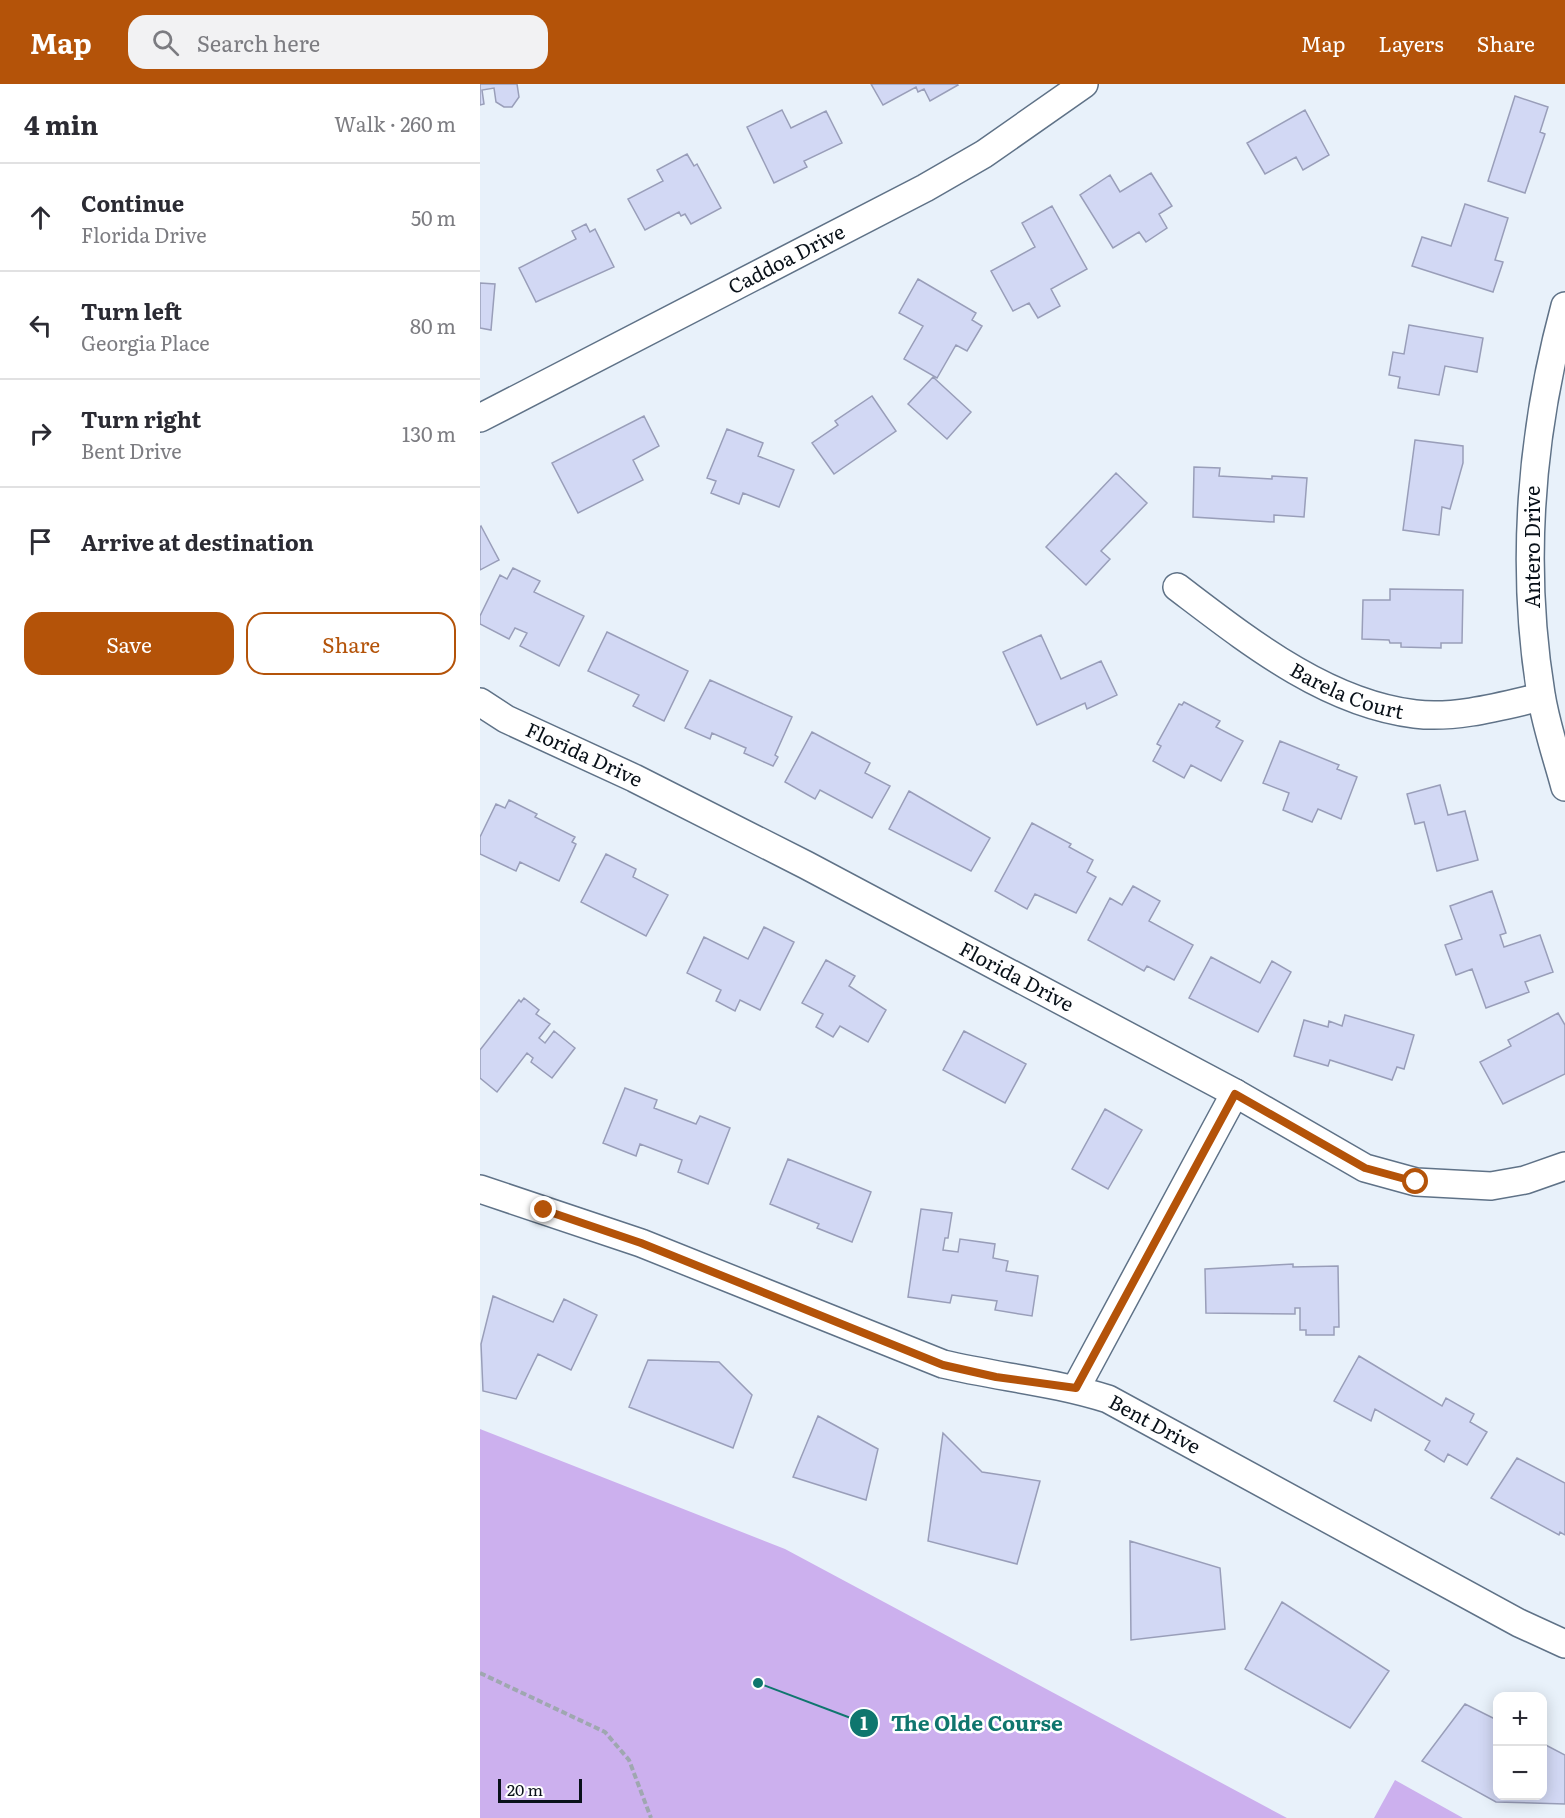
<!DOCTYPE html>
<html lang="en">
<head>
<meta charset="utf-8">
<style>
	:root { --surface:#fff; --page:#f2f2f3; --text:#2b2b33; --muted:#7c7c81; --line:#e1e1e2; --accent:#b45309 }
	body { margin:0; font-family:Literata,serif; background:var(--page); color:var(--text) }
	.controls { position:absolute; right:18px; bottom:18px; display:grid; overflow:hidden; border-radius:12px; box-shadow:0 3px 15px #0003 }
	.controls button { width:54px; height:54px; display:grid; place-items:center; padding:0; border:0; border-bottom:2px solid var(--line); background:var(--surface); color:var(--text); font:30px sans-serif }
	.scale { position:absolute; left:18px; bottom:15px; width:84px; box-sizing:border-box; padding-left:6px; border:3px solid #091119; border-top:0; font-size:16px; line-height:21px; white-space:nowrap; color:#091119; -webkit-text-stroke:4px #fff; paint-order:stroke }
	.stop { position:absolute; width:18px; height:18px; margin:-14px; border:4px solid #b45309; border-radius:50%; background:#fff }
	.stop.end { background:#b45309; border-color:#fff; box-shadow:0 2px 6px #0008 }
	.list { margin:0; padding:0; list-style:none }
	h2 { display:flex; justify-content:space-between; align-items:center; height:78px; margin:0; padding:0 24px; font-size:26px }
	h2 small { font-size:20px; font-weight:400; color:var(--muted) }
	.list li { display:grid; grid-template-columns:39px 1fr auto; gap:18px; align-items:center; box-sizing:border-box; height:108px; padding:0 24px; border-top:2px solid var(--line) }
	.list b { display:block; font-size:22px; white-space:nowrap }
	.list p { margin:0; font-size:20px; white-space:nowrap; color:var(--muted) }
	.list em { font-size:20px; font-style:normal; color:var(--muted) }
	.actions { display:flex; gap:12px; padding:18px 24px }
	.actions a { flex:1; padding:14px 0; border:2px solid var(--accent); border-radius:18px; text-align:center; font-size:21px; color:var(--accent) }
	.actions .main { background:var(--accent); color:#fff }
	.icon { flex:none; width:33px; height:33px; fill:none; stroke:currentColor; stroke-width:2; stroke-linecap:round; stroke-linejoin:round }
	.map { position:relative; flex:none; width:1085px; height:1734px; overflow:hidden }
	header { display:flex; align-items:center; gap:36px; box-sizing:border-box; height:84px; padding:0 30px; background:var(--accent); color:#fff }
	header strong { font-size:28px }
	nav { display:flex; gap:33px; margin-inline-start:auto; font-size:21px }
	.search { width:420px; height:54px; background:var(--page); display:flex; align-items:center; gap:15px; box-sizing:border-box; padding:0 21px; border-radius:18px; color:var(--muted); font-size:22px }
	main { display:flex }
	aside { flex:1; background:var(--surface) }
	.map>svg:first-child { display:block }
</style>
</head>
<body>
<header>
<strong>Map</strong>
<div class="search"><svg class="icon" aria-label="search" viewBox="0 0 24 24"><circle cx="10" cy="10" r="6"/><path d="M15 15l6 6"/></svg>Search here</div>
<nav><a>Map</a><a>Layers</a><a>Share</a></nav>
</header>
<main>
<aside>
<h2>4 min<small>Walk · 260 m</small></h2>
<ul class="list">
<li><svg class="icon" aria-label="ahead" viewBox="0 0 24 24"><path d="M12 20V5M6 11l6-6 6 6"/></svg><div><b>Continue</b><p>Florida Drive</p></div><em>50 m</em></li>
<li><svg class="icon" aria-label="left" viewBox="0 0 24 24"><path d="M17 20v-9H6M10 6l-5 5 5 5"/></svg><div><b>Turn left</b><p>Georgia Place</p></div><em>80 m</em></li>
<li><svg class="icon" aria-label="right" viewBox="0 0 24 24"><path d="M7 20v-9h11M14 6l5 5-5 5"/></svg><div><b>Turn right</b><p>Bent Drive</p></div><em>130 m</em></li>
<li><svg class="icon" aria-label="arrive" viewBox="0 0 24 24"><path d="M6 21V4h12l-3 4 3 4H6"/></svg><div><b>Arrive at destination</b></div></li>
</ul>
<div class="actions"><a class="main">Save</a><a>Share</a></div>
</aside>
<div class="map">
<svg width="1085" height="1734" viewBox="0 0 1085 1734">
	<rect width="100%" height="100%" fill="#e8f1fa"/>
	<path fill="#ccb0ee" d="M0,1345L305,1465L807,1734H0Z
		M915,1696L983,1734H894Z"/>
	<path fill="#d2d8f4" stroke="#999eb9" stroke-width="1.5" d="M0,0H37L39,13L32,23H24L16,18L14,4L2,6L4,20L0,21Z
		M391,0H477L478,1L450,17L444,5L438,8L436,3L403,21Z
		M1035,12L1068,23L1060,48L1065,50L1045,109L1008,97Z
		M302,26L311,44L346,27L362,59L324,77L327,83L294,99L267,43Z
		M825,26L849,71L823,86L816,73L785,90L767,59Z
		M207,70L214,82L217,80L241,124L211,140L205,130L201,132L199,128L165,146L148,115L183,97L177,86Z
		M671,89L692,122L679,130L687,144L666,158L659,148L633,164L600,111L630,91L640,108Z
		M985,120L1028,134L1015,176L1023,178L1013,208L932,182L942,153L971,162Z
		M572,122L607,185L571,205L580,222L558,234L549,219L533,227L511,187L555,163L542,139Z
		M106,140L110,148L115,145L134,183L56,218L39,184L96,155L92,147Z
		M438,195L496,229L492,236L502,242L487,267L476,261L457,294L424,275L443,242L419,229Z
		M0,199L15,200L11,246L0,244Z
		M929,241L1003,254L997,288L965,282L959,311L918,304L920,293L909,291L913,268L924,270Z
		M453,293L491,328L467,355L428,320Z
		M392,312L416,347L354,390L332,359L358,341L355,337Z
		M164,332L179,362L153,376L163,396L98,429L72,379Z
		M247,345L283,359L278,372L314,386L299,423L263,409L259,420L231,409L236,397L227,394Z
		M935,356L983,362V379L970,425L962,423L959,451L923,446Z
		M714,383L740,384L739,392L792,395V392L827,394L824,433L794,431V438L713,433Z
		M636,389L667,419L621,467L630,475L606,501L566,463Z
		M1,442L19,476L0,486V443Z
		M33,484L60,497L54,508L104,532L79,582L40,562L47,549L35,544L29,555L0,540V532L20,491L27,495Z
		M910,505L983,506L982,559H961V564L921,563V559H910L909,556L882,555L883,516H910Z
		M127,548L208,587L184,637L153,622L159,611L108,587Z
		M561,551L581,595L621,577L637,611L607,625L605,619L557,641L523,568Z
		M230,596L312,633L295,671L298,673L293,682L264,669L266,664L232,649L230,655L205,644Z
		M704,618L740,637L736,643L763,657L741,697L711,681L704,694L673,677L681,662L677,660L699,620L702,621Z
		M332,648L390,679L385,689L410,702L392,734L340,706L335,715L305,698Z
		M800,657L859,681L857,685L877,693L861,735L838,725L832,738L803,726L809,709L783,699Z
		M960,701L968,731L985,727L998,776L957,787L944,738L935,740L927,710Z
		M429,707L510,754L491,787L409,745Z
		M29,716L57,730L55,733L95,753L92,758L96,760L79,797L40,778L36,787L0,770V753L16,720L25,724Z
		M552,739L591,760L589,763L613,776L607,788L616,793L596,829L555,810L547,825L515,807Z
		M126,770L156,785L153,793L188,811L166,852L101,818Z
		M653,802L680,817L669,837L713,861L694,896L667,882L664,887L608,856L630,814L642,821Z
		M1012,807L1026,849L1020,851L1024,863L1060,851L1073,888L1045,898L1049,908L1006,924L992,885L976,891L965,861L982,855L970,822Z
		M284,843L314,858L280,926L260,916L255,927L236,917L241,906L207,889L224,853L268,875Z
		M731,873L780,899L792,877L811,888L778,948L709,914Z
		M346,876L375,892L369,902L406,926L388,958L360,942L353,953L336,943L343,930L322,919Z
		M44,914L59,926L56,930L70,940L59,954L65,959L74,947L95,964L72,994L51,978L53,974L47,969L17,1008L0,994V966L39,916L41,918Z
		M1078,929L1085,941V990L1023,1020L1000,978L1031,962L1028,956Z
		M865,931L934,951L924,985L917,983L912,996L850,976L848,982L814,972L824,936L848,943L849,937L862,942Z
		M484,947L546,980L525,1019L463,986Z
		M145,1004L177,1016L174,1024L216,1040L220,1032L250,1044L228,1100L198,1088L202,1076L160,1060L156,1072L123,1059Z
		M625,1025L662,1046L628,1105L592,1085Z
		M308,1075L391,1108L372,1158L337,1144L339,1140L290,1120Z
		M441,1125L472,1129L468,1154H465L463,1166L478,1168L480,1155L515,1160L513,1174L528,1177L526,1187L558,1192L552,1232L515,1226L517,1217L472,1211L470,1219L428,1213Z
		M813,1180V1183L858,1182L859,1243H854V1251H826V1246H820V1224H815V1230L726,1229L725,1185Z
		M13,1212L73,1238L84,1215L117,1231L91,1286L58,1270L36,1315L3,1307L1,1260Z
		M879,1272L962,1322L966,1314L994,1330L990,1338L1007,1348L987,1381L968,1370L964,1378L945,1366L950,1357L895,1325L891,1337L854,1317Z
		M168,1276L239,1278L272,1311L253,1364L149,1323Z
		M338,1332L398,1365L386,1416L313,1393Z
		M463,1349L502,1388L560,1397L537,1480L448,1457Z
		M1037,1374L1085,1399V1451L1080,1448L1079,1451L1011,1414Z
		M650,1457L740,1484L745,1545L651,1556Z
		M802,1518L909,1587L870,1644L765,1585Z
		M985,1620L1017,1636V1712H1062V1659L1085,1671V1720L1016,1718L942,1677Z"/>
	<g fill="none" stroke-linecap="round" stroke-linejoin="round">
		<defs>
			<g id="minor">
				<path d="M1085,222C1051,348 1040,481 1061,610C1066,642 1077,673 1085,703"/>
				<path id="s1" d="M0,334L445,104L504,70L604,0"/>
				<path id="s2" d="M697,503C767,556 845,619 935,630C976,635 1022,622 1061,613"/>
				<path id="s3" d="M0,618L26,635L154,694L326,781L755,1009L885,1084L936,1098L1011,1102L1045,1096L1085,1082"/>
				<path id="s4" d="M0,1105L161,1159L463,1280C518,1293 575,1298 628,1315L1039,1539L1085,1560"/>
				<path d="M596,1304L755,1009"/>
			</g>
		</defs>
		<use href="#minor" stroke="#5f7287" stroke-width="30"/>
		<path stroke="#9fa7b0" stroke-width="4" stroke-dasharray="6 3" stroke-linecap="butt" d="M0,1589L125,1648L149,1676L171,1734"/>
		<use href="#minor" stroke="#fff" stroke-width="27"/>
	</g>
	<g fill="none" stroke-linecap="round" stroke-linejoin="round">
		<path stroke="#b45309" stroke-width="8" d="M64,1126L161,1159L463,1281L516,1293L596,1304L755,1010L885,1084L936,1098"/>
	</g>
	<g text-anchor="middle" stroke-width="5" stroke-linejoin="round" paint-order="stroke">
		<g font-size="20" fill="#091119" stroke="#fff">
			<text dy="7" stroke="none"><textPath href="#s1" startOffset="345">Caddoa Drive</textPath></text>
			<text transform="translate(1053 463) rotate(-90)" y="7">Antero Drive</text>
			<text dy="7" stroke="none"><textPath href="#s2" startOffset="201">Barela Court</textPath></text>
			<text dy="7" stroke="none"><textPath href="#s3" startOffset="117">Florida Drive</textPath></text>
			<text dy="7" stroke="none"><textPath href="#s3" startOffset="603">Florida Drive</textPath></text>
			<text dy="7" stroke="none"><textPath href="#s4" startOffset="717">Bent Drive</textPath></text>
		</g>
	</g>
	<path fill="none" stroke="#0f766e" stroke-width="2" d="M278 1599L384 1639"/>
	<g fill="#0f766e" stroke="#fff" stroke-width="2">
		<circle cx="278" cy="1599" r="6"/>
		<circle cx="384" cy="1639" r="15"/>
	</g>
	<g font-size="18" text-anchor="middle" font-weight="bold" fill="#fff">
		<text x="384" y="1646">1</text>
	</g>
	<g font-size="21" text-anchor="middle" font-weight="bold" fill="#0f766e" stroke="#fff" stroke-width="5" stroke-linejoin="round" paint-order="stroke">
		<text x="497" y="1647">The Olde Course</text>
	</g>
</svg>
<div class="controls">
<button>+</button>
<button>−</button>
</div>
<div class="scale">20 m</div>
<div class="stop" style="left:936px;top:1098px"></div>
<div class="stop end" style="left:64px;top:1126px"></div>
</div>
</main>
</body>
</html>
